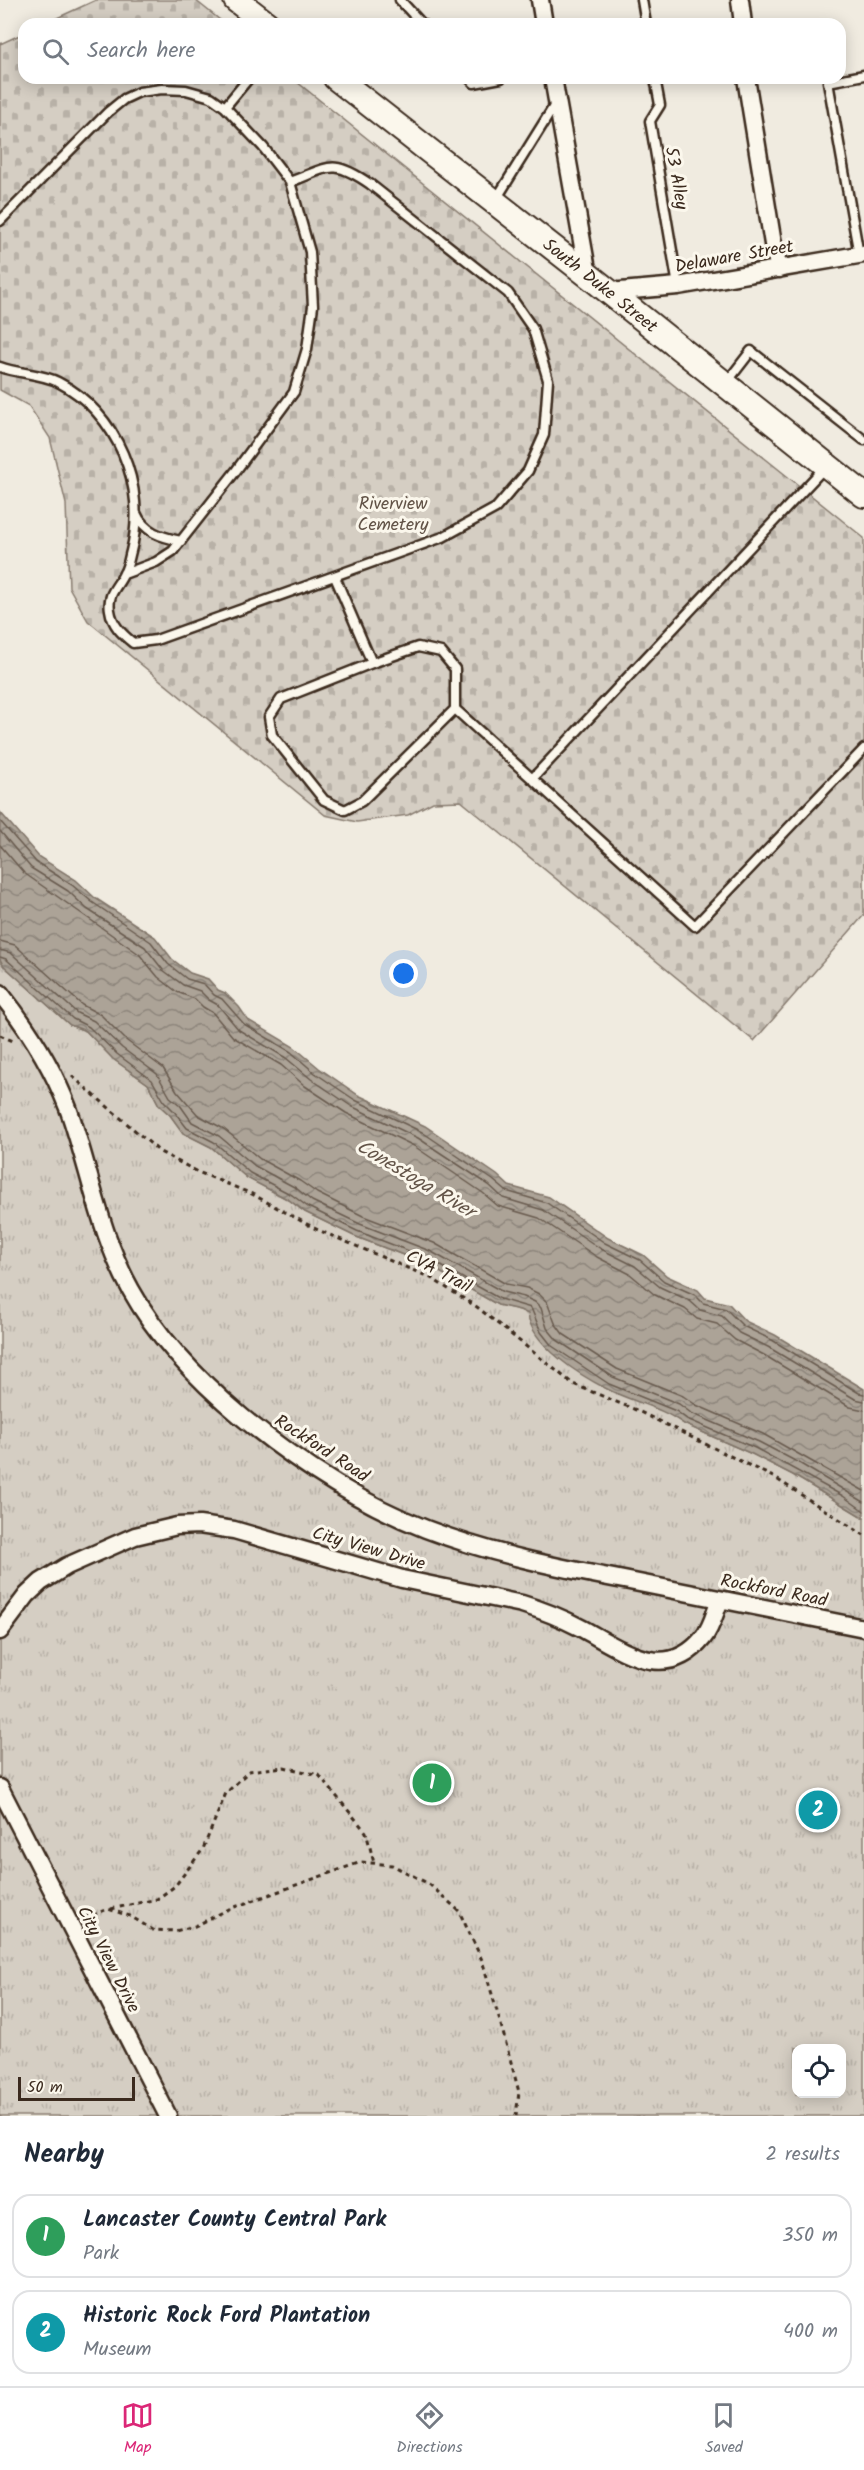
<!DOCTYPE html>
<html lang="en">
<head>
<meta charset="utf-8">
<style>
	:root { --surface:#fff; --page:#f2f2f3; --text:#1f2937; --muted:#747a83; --line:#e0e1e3; --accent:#db2777 }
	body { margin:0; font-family:Kalam,sans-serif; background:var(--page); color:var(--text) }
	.controls { position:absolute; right:18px; bottom:18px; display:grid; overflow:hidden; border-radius:12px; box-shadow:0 3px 15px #0003 }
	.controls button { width:54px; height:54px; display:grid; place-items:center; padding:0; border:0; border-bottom:2px solid var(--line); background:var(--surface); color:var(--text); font:30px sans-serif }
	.scale { position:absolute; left:18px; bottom:15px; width:117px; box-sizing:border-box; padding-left:6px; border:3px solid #3b2a1e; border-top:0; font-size:16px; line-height:21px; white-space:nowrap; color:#3b2a1e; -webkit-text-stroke:4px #fbf7ec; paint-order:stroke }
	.you { position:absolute; left:404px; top:974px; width:21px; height:21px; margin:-15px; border:4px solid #fff; border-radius:50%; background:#1a73e8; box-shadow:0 0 0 9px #1a73e833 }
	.badge { display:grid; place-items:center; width:39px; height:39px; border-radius:50%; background:var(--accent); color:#fff; font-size:20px; font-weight:700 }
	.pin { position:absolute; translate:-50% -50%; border:3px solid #fff; box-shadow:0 2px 6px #0006 }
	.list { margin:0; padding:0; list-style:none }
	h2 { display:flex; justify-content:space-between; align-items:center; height:78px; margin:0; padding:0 24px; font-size:26px }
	h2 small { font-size:20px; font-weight:400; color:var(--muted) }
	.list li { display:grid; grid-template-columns:39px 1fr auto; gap:18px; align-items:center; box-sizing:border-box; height:84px; margin:0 12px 12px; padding:0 12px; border:2px solid var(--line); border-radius:18px }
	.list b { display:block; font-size:22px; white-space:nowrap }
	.list p { margin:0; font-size:20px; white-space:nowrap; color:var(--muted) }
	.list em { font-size:20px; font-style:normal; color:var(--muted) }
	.icon { flex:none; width:33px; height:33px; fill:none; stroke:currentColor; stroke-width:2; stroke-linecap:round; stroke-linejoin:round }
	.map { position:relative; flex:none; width:864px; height:2116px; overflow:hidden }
	.search { position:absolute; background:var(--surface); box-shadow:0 3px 15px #0003; left:18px; right:18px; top:18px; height:66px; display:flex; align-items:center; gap:15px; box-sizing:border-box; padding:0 21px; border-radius:18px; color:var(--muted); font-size:22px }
	.sheet { height:270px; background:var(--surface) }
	nav { display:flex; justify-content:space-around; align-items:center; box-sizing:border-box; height:84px; border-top:2px solid var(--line); background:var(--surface); font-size:16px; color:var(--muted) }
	nav a { display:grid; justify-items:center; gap:3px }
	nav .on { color:var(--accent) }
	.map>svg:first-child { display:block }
</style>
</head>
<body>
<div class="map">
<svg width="864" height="2116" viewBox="0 0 864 2116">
	<defs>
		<pattern id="cemetery-stones" width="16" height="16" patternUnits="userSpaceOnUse" patternTransform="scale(1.5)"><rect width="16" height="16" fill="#d5cec3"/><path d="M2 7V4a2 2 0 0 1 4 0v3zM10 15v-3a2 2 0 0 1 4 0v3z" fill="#b8b1a7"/></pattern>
		<pattern id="park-tufts" width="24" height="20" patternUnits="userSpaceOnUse" patternTransform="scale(1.5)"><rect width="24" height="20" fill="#d5cec3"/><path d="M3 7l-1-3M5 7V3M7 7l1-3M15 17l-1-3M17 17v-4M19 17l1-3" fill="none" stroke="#b8b1a7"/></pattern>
		<pattern id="water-waves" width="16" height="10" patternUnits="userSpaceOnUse" patternTransform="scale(1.5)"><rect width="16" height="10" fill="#aca397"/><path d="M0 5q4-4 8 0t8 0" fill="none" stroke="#8d857b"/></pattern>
	</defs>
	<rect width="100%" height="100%" fill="#f0ebe0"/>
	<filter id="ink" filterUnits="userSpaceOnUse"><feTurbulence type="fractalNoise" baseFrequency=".0167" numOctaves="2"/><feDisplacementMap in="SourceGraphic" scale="12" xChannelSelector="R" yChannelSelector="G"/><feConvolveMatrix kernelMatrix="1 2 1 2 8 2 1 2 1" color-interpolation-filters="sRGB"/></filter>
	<g filter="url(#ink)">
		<path fill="url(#cemetery-stones)" stroke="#887c70" stroke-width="1.5" d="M96,0H195L225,24H44Z
			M24,33V78H292L864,538V915L754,1041L461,801L433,802L408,815L357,822L325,815L88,621L69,587L66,504L50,438L29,406L0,390V44Z"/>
		<path fill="url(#park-tufts)" stroke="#887c70" stroke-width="1.5" fill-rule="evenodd" d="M0,959L3,965L70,1025L86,1031L113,1059L148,1084L159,1105L170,1115L183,1133L211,1147L247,1178L289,1200L305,1212L354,1236L424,1263L498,1305L520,1310L529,1314V1321L684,1424L752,1454L793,1475L864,1518V2116H0ZM796,2048H842V2094H796Z"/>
		<path fill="url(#water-waves)" stroke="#7f7367" stroke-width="1.5" d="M0,812L39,857L76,880L95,898L155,937L172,959L190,973L208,979L218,990L225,993L239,1007L248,1020L294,1047L319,1068L358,1095L425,1126L497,1175L509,1186L549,1197L608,1238L643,1255L667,1276L698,1290L705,1298L729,1304L745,1321L775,1335L864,1389V1518L793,1475L752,1454L684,1424C661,1407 632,1402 607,1389C581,1376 531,1345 528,1314L520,1310L498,1305L424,1263L354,1236L305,1212L289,1200L247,1178L211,1147L183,1133L170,1115L159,1105L148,1084L113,1059L86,1031L70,1025L3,965L0,959Z"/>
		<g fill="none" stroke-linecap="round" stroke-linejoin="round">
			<path stroke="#685a4e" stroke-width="1.5" d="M0,821L36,862L72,885L92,902L151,942L168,964L187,979L204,984L214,995L222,999L244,1024L291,1052L315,1073L355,1100L422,1132L493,1180L506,1191L547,1203L605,1243L640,1260L664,1281L695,1295L703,1303L726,1309L743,1326L772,1340L859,1393L864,1394
				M0,831L31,868L68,891L87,909L145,947L163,970L183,985L200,991L209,1000L218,1005L239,1030L286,1058L311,1079L351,1106L418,1138L489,1185L503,1198L543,1210L601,1249L635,1266L660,1287L690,1301L700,1310L722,1316L739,1333L768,1347L855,1399L864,1401
				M0,845L24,873L139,954L158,977L177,992L195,999L203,1007L213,1013L233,1037L281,1065L305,1086L346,1113L414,1146L483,1193L498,1206L539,1218L597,1257L630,1274L655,1295L685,1309L697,1319L717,1324L735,1340L764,1355L850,1407L864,1410
				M0,941L15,945L82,1005L101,1015L127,1041L163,1068L177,1091L198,1115L224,1129L260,1159L300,1181L317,1193L363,1216L434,1243L506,1284L527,1288L539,1294L547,1302L555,1323L563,1334L617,1369L683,1396L696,1405L763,1434L864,1491
				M0,950L11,953L77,1013L94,1021L122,1048L157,1074L170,1097L180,1105L192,1122L219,1136L255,1166L296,1188L312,1201L360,1224L430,1251L503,1292L524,1297L535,1302L541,1308L547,1328L557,1340L613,1377L679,1404L691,1413L759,1442L799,1463L864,1502
				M0,957L6,959L73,1019L89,1027L117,1054L152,1080L164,1101L174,1111L187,1128L214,1142L250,1173L292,1195L308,1207L357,1231L427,1258L500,1299L531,1308L541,1332L552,1346L609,1384L676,1411L687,1419L755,1448L843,1496L864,1511"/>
			<defs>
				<path id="service" d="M400,0L422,24
					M642,0L646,24
					M469,78L474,83L501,78
					M655,78L660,105L650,121L678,286
					M225,107L249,78
					M495,201L556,103
					M0,221L108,112L124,99L139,92L162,89L186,90L211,97L225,107L263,147L290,182L310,252L313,306L307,349L294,392L235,472L173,551L156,562L124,574
					M859,255L828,82L864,75
					M0,367C19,374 40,373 58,382C117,412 148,487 131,551C129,558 128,567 124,573C118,587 107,593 110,610C112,625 122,634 133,643L156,640L443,537L496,508L528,471L544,435L548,380L533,329L508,293L370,184C332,158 330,167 290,182
					M727,382L751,351L864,440
					M136,513C144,532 161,537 181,541
					M335,577L372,663
					M418,647L441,652L455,669V709L362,801L345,810L324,800L272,735L269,717L281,699L372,663Z
					M455,709L695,926L864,749
					M532,779L826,466"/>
				<path id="minor" d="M540,0L544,24
					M740,0L743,24
					M553,78L588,275
					M746,78L773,244L779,269
					M609,292L678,286L864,254
					M0,993C28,1028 52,1066 68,1108C90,1169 99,1233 131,1290C158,1339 199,1381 242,1417C297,1462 359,1503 426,1529C491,1554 560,1568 629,1581C707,1597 786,1612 864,1628
					M0,1631L27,1595L41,1582L67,1566L135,1536L177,1526L199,1525L234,1530L402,1579L522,1604C542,1610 562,1618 581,1628C622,1650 665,1684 703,1638C712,1627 715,1612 720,1600
					M0,1788L168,2116"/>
				<g id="secondary">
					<path d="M236,0L267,24"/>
					<path id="s1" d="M336,78L588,275L864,495"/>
				</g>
			</defs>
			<use href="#service" stroke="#3b2a1e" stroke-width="13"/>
			<use href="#minor" stroke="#3b2a1e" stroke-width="21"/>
			<use href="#secondary" stroke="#3b2a1e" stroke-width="28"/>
			<path stroke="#3b2a1e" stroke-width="3" stroke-dasharray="4.5 4.5" stroke-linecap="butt" d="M0,1035L15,1042
				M72,1076L160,1152L198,1172L252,1194L316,1229L431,1278L477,1307L573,1384L636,1410L775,1478L864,1535
				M111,1909L157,1899L175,1886L203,1849L226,1793L249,1771L284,1767L319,1775L366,1832L374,1863
				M84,1918L108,1909L130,1916L153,1930L175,1931L195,1926L229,1909L361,1862L392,1865L429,1884L459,1911L482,1960L501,2025L519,2092L516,2116"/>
			<use href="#service" stroke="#fbf7ec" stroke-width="8"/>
			<use href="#minor" stroke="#fbf7ec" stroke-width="16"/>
			<use href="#secondary" stroke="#fbf7ec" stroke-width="24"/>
		</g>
	</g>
	<g text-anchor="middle" stroke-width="6" stroke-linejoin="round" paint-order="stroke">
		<g font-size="18" fill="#3b2a1e" stroke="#fbf7ec">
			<text transform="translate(677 178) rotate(80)" y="6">53 Alley</text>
			<text transform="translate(734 256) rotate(-10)" y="6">Delaware Street</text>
			<text dy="6" stroke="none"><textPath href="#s1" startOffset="336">South Duke Street</textPath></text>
			<text transform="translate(439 1271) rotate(28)" y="6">CVA Trail</text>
			<text transform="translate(322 1448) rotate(33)" y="6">Rockford Road</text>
			<text transform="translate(369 1548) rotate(16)" y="6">City View Drive</text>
			<text transform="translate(774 1590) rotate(11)" y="6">Rockford Road</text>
			<text transform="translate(109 1959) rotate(63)" y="6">City View Drive</text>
		</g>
		<g font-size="18" fill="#625347" stroke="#fbf7ec">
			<text x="393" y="509">Riverview<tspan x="393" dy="21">Cemetery</tspan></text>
		</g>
		<g font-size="20" font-style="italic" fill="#635448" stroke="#fbf7ec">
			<text transform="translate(416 1178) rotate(31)" y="7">Conestoga River</text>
		</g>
	</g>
</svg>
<div class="controls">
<button><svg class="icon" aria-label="locate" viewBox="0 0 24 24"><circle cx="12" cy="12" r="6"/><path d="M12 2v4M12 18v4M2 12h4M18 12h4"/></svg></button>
</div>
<div class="scale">50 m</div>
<div class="you"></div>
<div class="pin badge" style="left:432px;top:1783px;background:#2e9e5b">1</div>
<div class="pin badge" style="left:818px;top:1810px;background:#0f9aa8">2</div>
<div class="search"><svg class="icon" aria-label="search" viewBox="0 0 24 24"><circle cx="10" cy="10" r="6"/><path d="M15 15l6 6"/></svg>Search here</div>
</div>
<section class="sheet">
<h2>Nearby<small>2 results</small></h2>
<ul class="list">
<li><span class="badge" style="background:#2e9e5b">1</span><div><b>Lancaster County Central Park</b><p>Park</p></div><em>350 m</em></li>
<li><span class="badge" style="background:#0f9aa8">2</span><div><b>Historic Rock Ford Plantation</b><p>Museum</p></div><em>400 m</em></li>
</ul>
</section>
<nav>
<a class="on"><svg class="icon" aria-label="map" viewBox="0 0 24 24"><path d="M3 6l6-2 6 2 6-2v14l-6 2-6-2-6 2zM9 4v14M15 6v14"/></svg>Map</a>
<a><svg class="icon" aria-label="directions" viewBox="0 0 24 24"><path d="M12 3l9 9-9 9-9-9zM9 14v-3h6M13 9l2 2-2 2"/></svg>Directions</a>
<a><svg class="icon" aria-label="saved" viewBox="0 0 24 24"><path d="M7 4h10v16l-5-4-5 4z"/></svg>Saved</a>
</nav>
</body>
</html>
